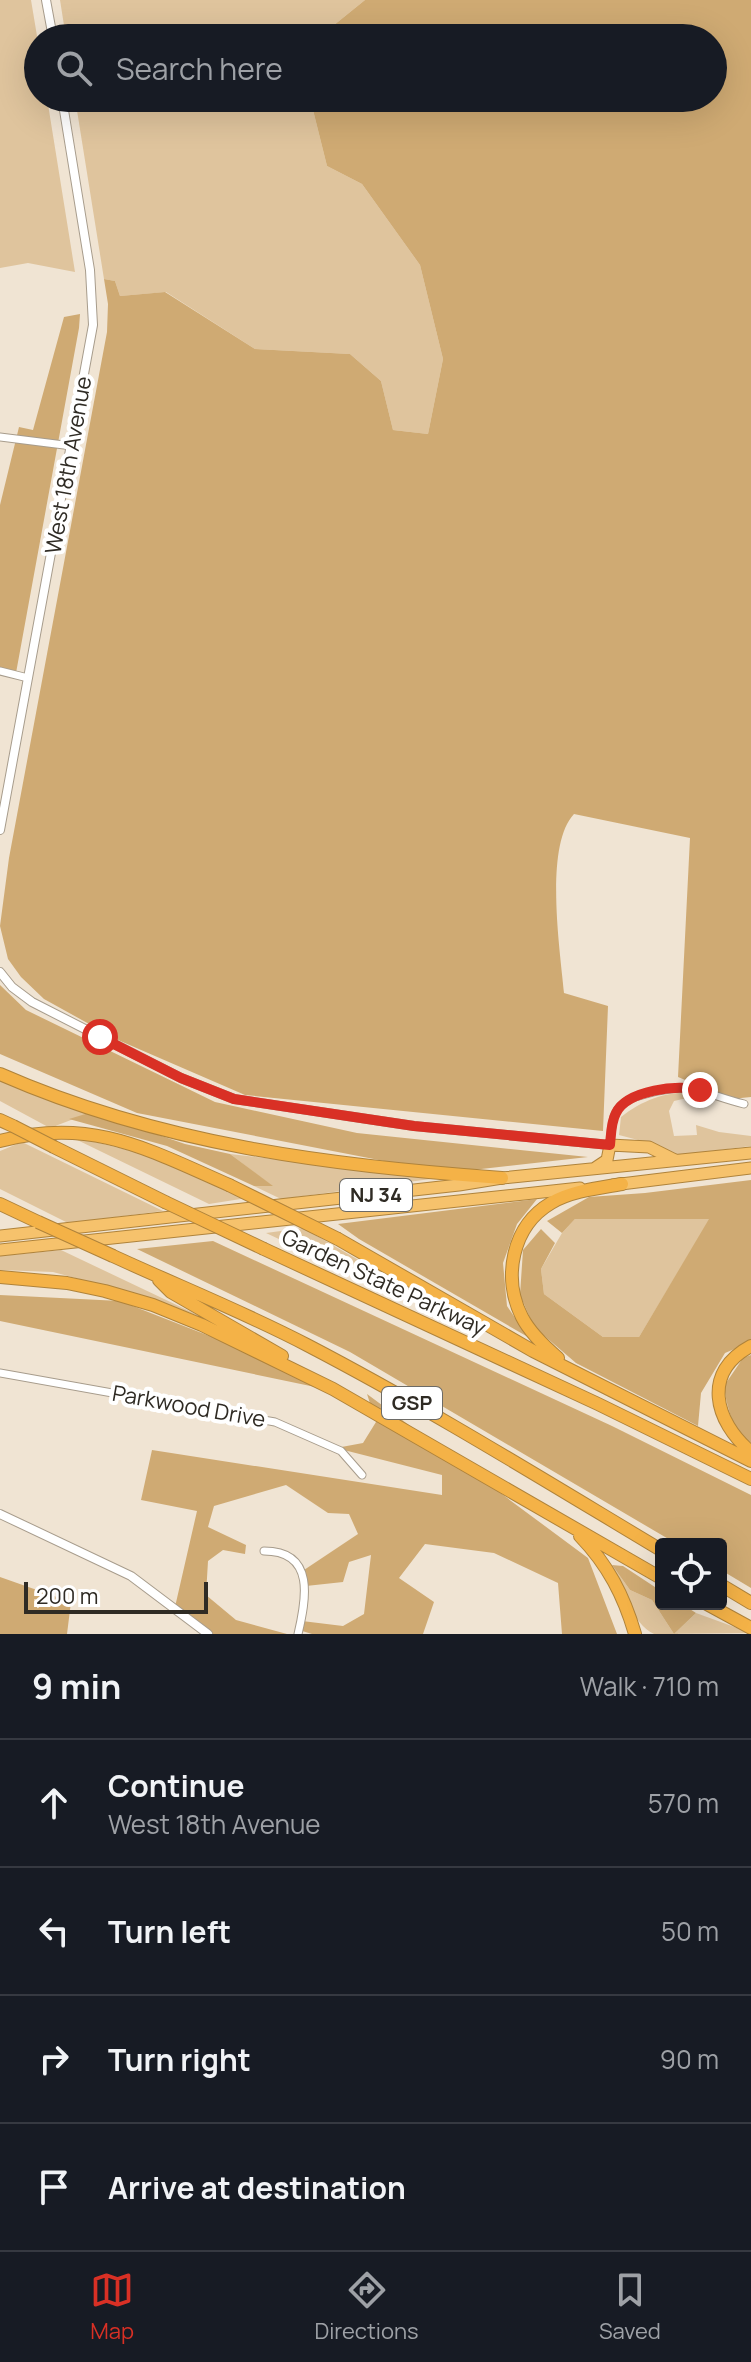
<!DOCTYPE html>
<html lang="en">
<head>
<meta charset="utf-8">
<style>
	:root { --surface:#171b24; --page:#242831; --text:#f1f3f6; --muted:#9ea1a6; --line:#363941; --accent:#d93025 }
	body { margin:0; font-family:Manrope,sans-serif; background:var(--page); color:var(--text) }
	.controls { position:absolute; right:24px; bottom:24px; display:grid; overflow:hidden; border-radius:8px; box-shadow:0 8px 32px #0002 }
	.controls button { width:72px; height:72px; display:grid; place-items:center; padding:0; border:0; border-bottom:2px solid var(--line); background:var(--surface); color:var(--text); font:40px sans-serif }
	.scale { position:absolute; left:24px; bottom:20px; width:184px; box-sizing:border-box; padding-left:8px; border:4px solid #2f2b24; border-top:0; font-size:22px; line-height:28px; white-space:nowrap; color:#2f2b24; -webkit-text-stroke:6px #fff; paint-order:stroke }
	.stop { position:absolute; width:24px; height:24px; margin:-18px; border:6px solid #d93025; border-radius:50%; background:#fff }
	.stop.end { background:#d93025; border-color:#fff; box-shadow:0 2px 8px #0008 }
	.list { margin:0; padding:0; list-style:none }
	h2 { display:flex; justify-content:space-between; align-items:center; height:104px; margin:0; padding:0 32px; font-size:34px }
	h2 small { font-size:26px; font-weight:400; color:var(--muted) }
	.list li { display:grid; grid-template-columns:52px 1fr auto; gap:24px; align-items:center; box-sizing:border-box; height:128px; padding:0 32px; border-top:2px solid var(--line) }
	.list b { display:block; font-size:30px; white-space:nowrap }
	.list p { margin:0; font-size:26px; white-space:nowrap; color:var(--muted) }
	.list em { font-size:26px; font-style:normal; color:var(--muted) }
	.icon { flex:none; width:44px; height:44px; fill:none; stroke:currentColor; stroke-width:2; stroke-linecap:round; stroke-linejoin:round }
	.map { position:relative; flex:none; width:751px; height:1634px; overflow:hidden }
	.search { position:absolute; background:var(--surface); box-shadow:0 8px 32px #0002; left:24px; right:24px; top:24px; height:88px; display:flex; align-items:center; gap:20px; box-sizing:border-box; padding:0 28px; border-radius:44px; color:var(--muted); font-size:30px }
	.sheet { height:616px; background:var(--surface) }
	nav { display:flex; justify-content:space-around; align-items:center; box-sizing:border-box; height:112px; border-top:2px solid var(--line); background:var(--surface); font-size:22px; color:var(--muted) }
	nav a { display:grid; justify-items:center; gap:4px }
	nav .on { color:var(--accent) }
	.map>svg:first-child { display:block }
</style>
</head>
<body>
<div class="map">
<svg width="751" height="1634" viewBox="0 0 751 1634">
	<rect width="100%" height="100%" fill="#f0e4d3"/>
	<path fill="#dfc49d" d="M0,0H31L38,42V98H47L75,272L28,263L0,268Z
		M60,0H365L318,38H66Z
		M75,98H310L327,166L362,184L420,265L443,359L428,434L393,430L381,381L350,354L255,349L166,292L120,296L115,281L104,279Z
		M0,1074L92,1112L50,1128L0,1101Z
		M690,1092L706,1099L693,1107L687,1098L674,1101L669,1111L674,1136L697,1135L696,1125L719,1132L751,1136V1146L673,1156L661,1146L619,1135L621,1117C643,1100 663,1093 690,1092Z
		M67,1135L147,1155L247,1198L209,1204Z
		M22,1142L163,1211L68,1223L0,1189V1151Z
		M230,1154L438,1178L281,1199L254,1186H272Z
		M622,1218L710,1219L639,1337H603L544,1294L541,1269L562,1233L575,1219Z
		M303,1228L449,1312L448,1318L266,1233Z
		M61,1250L204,1318L147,1297L53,1272L0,1270V1256Z
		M612,1565L630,1590L652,1600L674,1634L696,1613L751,1633L654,1634C632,1624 622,1587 612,1565Z"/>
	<path fill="#cfaa73" d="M365,0H751V1097L731,1099L678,1077L690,838L574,814C544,846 560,949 564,993L608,1006L603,1131L245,1095L118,1040L44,999L21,977L8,959L0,926L9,858L107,332L108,304L104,279L115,281L120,296L165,292L255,349L350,354L381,381L393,430L428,434L443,359L420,265L362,184L327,166L310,98H713V38H318Z
		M80,314L79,328L16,673L0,670V505L19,427L33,430L64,317Z
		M0,985L26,1010L215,1102L357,1133L588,1157L446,1173L137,1113L0,1054Z
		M92,1112L185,1144L230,1154L273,1186H254L167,1146L69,1119Z
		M751,1180V1342L725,1353L701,1393L698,1426L576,1363L534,1327L520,1295L523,1250L541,1229L555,1243L541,1269L544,1294L603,1337H639L709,1219H575L562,1233L547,1221L589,1197L645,1193Z
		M537,1199L517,1224L503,1263L507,1306L528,1337L359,1239L338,1224Z
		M213,1241L612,1426L751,1495V1588L721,1570V1544H677L350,1352L137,1249Z
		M0,1295L120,1301L258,1355L320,1388L0,1321Z
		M751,1355V1443C732,1430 727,1407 724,1386L743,1358Z
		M367,1394L588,1558L617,1634H562L558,1583L494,1553L425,1544L399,1578L434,1602L423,1634H312L299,1630L302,1621L343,1626L364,1614L371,1555L349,1562L343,1582L306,1586L301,1572L358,1534L349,1514L328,1513L286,1485L214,1506L208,1527L246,1545L245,1554L223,1550L208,1561L206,1595L236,1620L287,1634H209L175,1607L197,1511L141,1500L152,1450L442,1495V1475L336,1448L363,1443L376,1422Z
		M612,1565L623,1566L661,1591V1604H682L696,1613L674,1634L652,1600L630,1590Z
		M0,1577L71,1602L67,1634H0Z"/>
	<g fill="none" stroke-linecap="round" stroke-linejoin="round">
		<defs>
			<path id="minor" d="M0,437L72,446
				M0,671L28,678
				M610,1145C611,1135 611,1123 615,1114C621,1101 634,1097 646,1094C694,1081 700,1093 744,1104
				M0,1373L275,1422L341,1451L362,1475
				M264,1551C316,1551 306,1600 298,1634"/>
			<path id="tertiary" d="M46,0L53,38
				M0,830L93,325L90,270L62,98
				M0,972L12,987L32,1002L181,1078L234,1099L414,1126L610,1145
				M0,1514L131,1576L208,1634"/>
			<path id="trunk" d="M595,1168L607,1160L610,1145L649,1147L675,1160
				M613,1185L751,1168
				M0,1236L459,1185L502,1178L751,1153
				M0,1250L580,1188"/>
			<path id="motorway" d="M0,1074C159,1144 330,1166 502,1178
				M0,1120L13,1126
				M0,1141C92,1117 147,1149 229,1185
				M54,1147L165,1202
				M0,1204L38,1222
				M338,1239L533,1351L751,1461
				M264,1249L598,1404L751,1479
				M113,1256C178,1286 244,1312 307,1345C428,1408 544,1480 661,1550
				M0,1277L67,1283L105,1291L153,1305L202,1325L333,1389L661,1578
				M159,1280L171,1292L282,1356
				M751,1346C702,1372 714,1421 751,1452
				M558,1358C544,1346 530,1333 522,1317C502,1278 512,1226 551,1203C571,1191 599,1188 622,1184
				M580,1536C608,1565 624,1596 635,1634
				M721,1585L751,1603
				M707,1604L751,1628"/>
		</defs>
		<use href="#minor" stroke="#a79c8c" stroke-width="9"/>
		<use href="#tertiary" stroke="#a79c8c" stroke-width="10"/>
		<use href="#trunk" stroke="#af833b" stroke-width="13"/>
		<use href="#motorway" stroke="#af833b" stroke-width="14"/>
		<use href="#minor" stroke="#fff" stroke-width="7"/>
		<use href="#tertiary" stroke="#fff" stroke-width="8"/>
		<use href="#trunk" stroke="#f6c26c" stroke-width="11"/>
		<use href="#motorway" stroke="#f4b247" stroke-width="12"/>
		<defs>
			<path id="motorway-bridge" d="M13,1126L54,1147
				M229,1185L338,1239
				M165,1202L264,1249
				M38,1222L113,1256"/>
		</defs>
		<use href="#motorway-bridge" stroke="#af833b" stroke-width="14" stroke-linecap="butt"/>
		<use href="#motorway-bridge" stroke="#f4b247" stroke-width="12"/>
	</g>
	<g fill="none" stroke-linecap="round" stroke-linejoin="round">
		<path stroke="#d93025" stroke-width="10" d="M100,1037L181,1078L234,1099L414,1126L610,1145C611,1135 611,1122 616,1113C627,1090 679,1084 700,1090"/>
	</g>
	<g text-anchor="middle" stroke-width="8" stroke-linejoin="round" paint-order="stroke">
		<g fill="#fff" stroke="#6d6b66" stroke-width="2">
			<rect x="340" y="1179" width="72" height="32" rx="6"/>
			<rect x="382" y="1387" width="60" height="32" rx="6"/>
		</g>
		<g font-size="20" font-weight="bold" fill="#2f2b24">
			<text x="376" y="1202">NJ 34</text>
			<text x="412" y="1410">GSP</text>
		</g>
		<g font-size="22" fill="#2f2b24" stroke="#fff">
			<text transform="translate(68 465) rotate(-80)" y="8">West 18th Avenue</text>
			<text transform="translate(384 1282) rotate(25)" y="8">Garden State Parkway</text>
			<text transform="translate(189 1406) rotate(10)" y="8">Parkwood Drive</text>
		</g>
	</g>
</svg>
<div class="controls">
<button><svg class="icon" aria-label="locate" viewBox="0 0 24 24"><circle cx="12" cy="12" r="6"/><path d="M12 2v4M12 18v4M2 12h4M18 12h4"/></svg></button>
</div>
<div class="scale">200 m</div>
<div class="stop" style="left:100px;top:1037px"></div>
<div class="stop end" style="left:700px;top:1090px"></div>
<div class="search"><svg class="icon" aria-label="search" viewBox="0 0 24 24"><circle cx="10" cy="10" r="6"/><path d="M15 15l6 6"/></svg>Search here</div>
</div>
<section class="sheet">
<h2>9 min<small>Walk · 710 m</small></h2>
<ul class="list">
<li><svg class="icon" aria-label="ahead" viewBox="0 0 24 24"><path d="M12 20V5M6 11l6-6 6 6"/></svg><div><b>Continue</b><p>West 18th Avenue</p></div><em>570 m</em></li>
<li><svg class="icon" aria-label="left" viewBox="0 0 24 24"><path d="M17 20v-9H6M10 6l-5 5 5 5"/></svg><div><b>Turn left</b></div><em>50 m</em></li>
<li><svg class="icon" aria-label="right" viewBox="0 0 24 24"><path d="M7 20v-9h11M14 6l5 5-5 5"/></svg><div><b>Turn right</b></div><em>90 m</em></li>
<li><svg class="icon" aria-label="arrive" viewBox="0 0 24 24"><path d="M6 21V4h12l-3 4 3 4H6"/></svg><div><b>Arrive at destination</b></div></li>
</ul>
</section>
<nav>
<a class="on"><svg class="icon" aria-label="map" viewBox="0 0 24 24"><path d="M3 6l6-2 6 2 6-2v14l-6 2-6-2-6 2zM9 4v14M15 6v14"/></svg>Map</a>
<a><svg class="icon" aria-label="directions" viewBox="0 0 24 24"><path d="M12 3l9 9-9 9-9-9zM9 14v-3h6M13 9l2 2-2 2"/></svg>Directions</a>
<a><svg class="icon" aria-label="saved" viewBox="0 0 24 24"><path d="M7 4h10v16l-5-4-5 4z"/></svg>Saved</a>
</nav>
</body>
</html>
